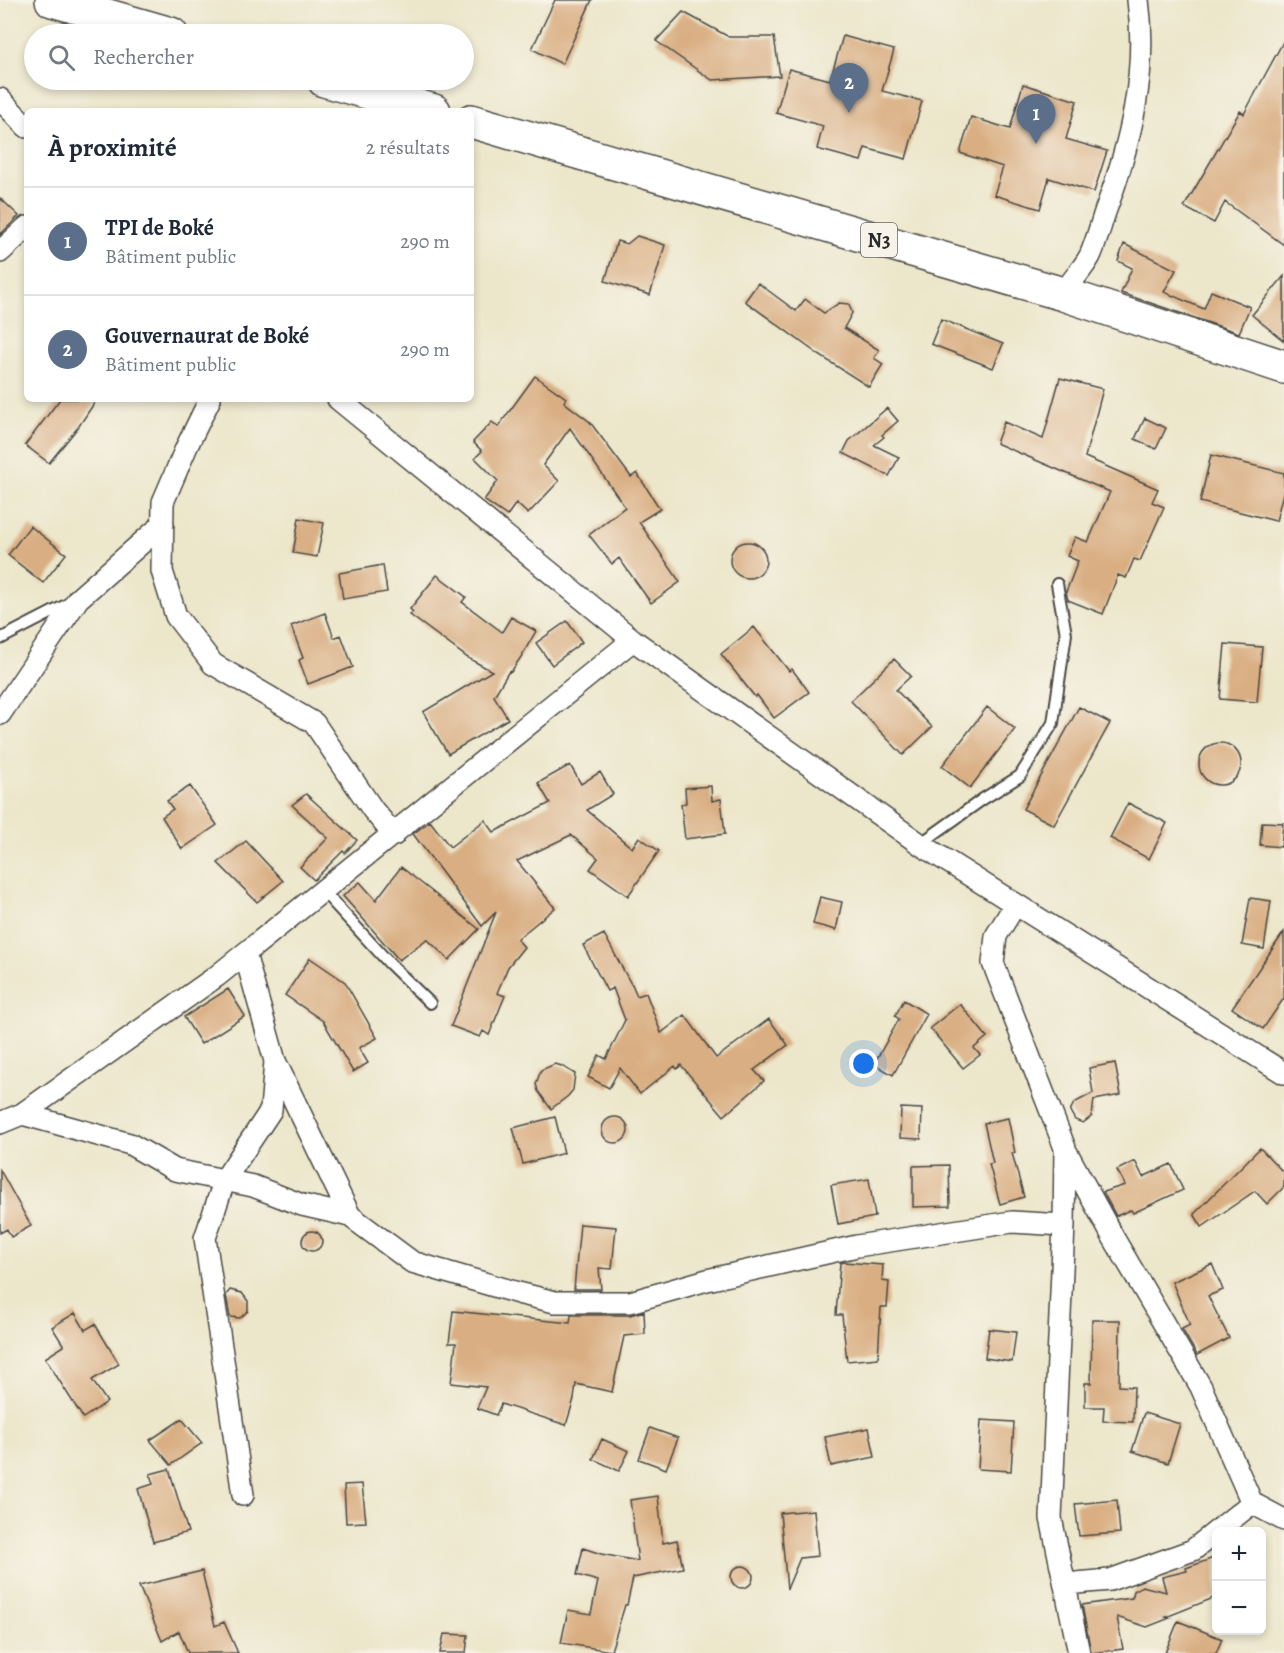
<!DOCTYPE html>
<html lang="fr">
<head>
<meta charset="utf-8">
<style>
	:root { --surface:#fff; --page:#f6f6f7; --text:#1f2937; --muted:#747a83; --line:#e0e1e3; --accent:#0f766e }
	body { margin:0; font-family:Alegreya,serif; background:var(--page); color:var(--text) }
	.controls { position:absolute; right:18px; bottom:18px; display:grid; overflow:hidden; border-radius:9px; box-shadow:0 3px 9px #0003 }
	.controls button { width:54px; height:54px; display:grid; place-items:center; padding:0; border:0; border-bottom:2px solid var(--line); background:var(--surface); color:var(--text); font:30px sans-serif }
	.you { position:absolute; left:864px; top:1064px; width:21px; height:21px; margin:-15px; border:4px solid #fff; border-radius:50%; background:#1a73e8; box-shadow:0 0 0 9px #1a73e833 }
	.badge { display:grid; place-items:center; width:39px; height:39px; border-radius:50%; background:var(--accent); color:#fff; font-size:20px; font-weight:700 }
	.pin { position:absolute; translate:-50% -50px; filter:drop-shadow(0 2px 3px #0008) }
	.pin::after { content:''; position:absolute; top:32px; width:21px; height:18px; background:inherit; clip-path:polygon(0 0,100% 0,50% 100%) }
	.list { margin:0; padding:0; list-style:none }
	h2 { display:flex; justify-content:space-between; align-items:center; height:78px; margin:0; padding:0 24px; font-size:26px }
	h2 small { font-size:20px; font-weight:400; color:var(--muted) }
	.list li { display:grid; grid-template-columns:39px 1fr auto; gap:18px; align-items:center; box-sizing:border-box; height:108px; padding:0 24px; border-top:2px solid var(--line) }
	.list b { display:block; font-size:22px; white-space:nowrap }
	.list p { margin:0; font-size:20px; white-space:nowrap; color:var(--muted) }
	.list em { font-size:20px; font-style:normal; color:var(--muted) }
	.icon { flex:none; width:33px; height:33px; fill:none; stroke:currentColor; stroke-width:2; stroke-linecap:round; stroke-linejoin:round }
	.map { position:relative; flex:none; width:1284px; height:1653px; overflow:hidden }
	.search { position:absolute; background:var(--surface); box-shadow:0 3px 9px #0003; left:24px; top:24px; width:450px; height:66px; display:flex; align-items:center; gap:15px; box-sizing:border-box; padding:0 21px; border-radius:33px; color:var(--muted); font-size:22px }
	.panel { position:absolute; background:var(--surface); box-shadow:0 3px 9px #0003; left:24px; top:108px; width:450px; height:294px; border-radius:9px }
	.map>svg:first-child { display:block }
</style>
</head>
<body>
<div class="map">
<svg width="1284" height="1653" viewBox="0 0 1284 1653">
	<rect width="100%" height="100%" fill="#f7f3e8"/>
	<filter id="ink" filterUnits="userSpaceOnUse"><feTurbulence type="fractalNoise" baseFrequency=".0167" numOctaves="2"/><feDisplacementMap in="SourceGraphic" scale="12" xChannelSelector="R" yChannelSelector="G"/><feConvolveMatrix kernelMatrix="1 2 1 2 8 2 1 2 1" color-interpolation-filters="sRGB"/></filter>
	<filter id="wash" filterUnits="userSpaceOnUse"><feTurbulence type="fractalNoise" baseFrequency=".008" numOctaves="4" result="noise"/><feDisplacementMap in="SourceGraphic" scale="24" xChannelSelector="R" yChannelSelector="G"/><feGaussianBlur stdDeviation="1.35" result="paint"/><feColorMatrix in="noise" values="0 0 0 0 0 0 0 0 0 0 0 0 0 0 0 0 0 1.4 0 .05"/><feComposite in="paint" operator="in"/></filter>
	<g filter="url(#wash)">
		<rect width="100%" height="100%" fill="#ece6ca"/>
		<g id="blocks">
			<path fill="#d9ae82" d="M555,0H592L562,64L532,49Z
				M683,12L729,37H774L780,76L712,80L656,41Z
				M843,36L894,50L882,91L922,101L906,159L865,148L861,161L817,149L823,126L776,113L789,69L830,80Z
				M1284,40V245L1225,202L1214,223L1184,207L1240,111L1244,114Z
				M1023,84L1077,101L1066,139L1107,151L1094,192L1049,178L1040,209L994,195L1003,167L960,153L971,117L1010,129Z
				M0,198L19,216L0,235Z
				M637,236L665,245L650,295L605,281L617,241L627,244Z
				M1124,244L1176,270L1164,292L1204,309L1211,291L1250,307L1239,333L1121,293L1132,268L1118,261Z
				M1284,276V341L1252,315Z
				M758,283L796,311L805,299L824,313L839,303L849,304L852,313L844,328L879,350L874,358L883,364L869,387L819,355L745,301Z
				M941,319L1003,344L993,368L931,344Z
				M535,376L566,398L564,402L590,422L631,477L637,473L660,509L639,522L680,582L651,603L619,558L612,564L589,535L625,507L570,428L543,465L559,481L528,514L516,503L507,516L484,500L498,481L475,458L482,451L473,442L492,422L498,427Z
				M1060,378L1103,389L1085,457L1158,489L1152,502L1164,507L1140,561L1134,559L1126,578L1118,575L1103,614L1068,600L1066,592L1078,561L1067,556L1075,537L1088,542L1110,492L996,443L1004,422L1043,439Z
				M60,399H97L79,426L49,463L25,445Z
				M887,408L898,421L882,435L884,437L874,445L899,457L889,476L843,453L849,441Z
				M1145,418L1166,428L1156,449L1135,439Z
				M1211,455L1284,473V489L1276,521L1200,502Z
				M299,518L324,523L317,557L293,553Z
				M30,526L66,554L43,583L8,555Z
				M730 560a18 18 0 1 1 36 0a18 18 0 1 1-36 0Z
				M383,565L387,592L343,599L339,573Z
				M437,575L466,597L462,602L502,632L511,617L536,631L521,657L511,672L509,671L494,696L508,719L448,754L423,712L492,671L468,658L410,615L413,612L410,609Z
				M325,613L334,638L341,635L353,667L308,684L299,660L303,658L291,626Z
				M567,621L582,642L552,665L536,643Z
				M754,627L789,671L792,669L809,692L774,718L757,695L755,697L721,654Z
				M1225,644L1262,647L1257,702L1220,699Z
				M894,659L911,676L896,690L932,727L903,755L851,701Z
				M987,707L1015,729L970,788L942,766Z
				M1079,707L1110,723L1054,825L1023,809Z
				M1199 764a21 21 0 1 1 42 0a21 21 0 1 1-42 0Z
				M570,765L581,784L600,772L613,794L587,810L632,848L639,837L659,851L628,896L590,869L598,858L571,835L517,861L555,908L517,939L524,947L508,967L497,993L505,996L489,1035L483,1031L480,1037L451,1026L496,912L482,926L413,834L430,821L450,847L485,820L494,832L550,803L538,783Z
				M190,786L217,825L182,849L162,817L173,809L167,801Z
				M711,786L712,801L721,799L725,834L685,839L681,804L686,803L685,788Z
				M306,794L357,840L345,853L343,851L314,880L300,867L328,838L292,805Z
				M1128,803L1167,823L1149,859L1110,838Z
				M1262,822L1283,823L1281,847L1260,845Z
				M246,841L283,881L257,902L218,863Z
				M401,867L479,929L449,960L427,939L399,960L343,896L360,882L376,900Z
				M820,897L842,902L836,930L813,924Z
				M1250,898L1271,901L1264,949L1242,945Z
				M1284,932V998L1263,1029L1232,1008Z
				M604,934L631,984H632L637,996L646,993L661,1033L685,1015L716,1058L769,1019L788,1045L754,1070L764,1081L724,1116L681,1065L677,1069L675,1066L640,1094L620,1068L609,1088L588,1077L599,1055L606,1059L625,1020L613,988L607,991L583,945Z
				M310,958L345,982L377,1038L359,1048L368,1063L353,1072L323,1021L285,995Z
				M228,989L245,1016L201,1044L184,1017Z
				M904,1000L927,1014L893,1075L874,1064L899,1019L895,1016Z
				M960,1004L987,1037L974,1048L980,1055L963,1068L930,1028Z
				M1115,1063L1121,1095L1094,1100V1099L1092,1116L1083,1123L1075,1120L1070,1111L1074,1103L1093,1093L1089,1068Z
				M555,1064L562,1066L575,1074L573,1090L568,1096L551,1109L538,1091L536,1084L541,1070Z
				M901,1108L922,1109L921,1139L900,1138Z
				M602 1130a13 13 0 1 1 26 0a13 13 0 1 1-26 0Z
				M555,1117L564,1153L523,1164L513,1128Z
				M1008,1118L1015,1153H1012L1024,1197L1000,1204L989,1164L993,1163L984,1123Z
				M1260,1148L1284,1173V1187L1267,1204L1255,1191L1202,1227L1194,1214Z
				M1135,1161L1143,1177L1171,1164L1183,1190L1133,1213L1131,1210L1116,1216L1103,1192L1125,1185L1117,1170Z
				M949,1165L950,1206L913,1207V1166Z
				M0,1170L31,1226L11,1237L7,1229L0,1233Z
				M869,1179L875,1217L838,1224L831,1185Z
				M580,1224L616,1227L612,1269L599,1268L601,1289H574Z
				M302 1241a10 10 0 1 1 20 0a10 10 0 1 1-20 0Z
				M843,1262L883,1265L882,1281L889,1282L887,1307H881L878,1358L847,1361L842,1315H836L840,1263Z
				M1212,1264L1223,1290L1208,1296L1229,1338L1197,1355L1182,1329L1190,1325L1172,1282Z
				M230,1290L242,1293L248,1301V1311L240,1318L230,1317L226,1295Z
				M453,1311L570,1323L571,1315H630L644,1311L645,1334L624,1336L612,1392L576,1384L574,1399L566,1425L501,1404L496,1415L477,1408L486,1387L451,1383L456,1343H449Z
				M75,1313L85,1330L95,1324L119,1364L92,1380L107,1402L83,1418L45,1358L64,1346L52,1327Z
				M1092,1320H1120L1119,1386L1134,1387L1133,1422L1103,1421L1104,1407H1085V1383H1091Z
				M989,1329L1016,1332L1012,1362L985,1358Z
				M1144,1413L1180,1424L1168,1463L1132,1451Z
				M182,1419L202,1443L171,1465L150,1440Z
				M981,1420L1014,1422L1011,1471L978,1469Z
				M650,1428L678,1438L666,1469L639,1459Z
				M869,1428L875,1457L831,1466L825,1437Z
				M602,1439L629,1451L619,1471L593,1459Z
				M169,1469L188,1532L153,1542L138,1489L153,1484L150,1474Z
				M362,1484L366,1522L346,1523L344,1485Z
				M658,1496L663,1543L677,1540L683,1568L633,1578L627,1605H625L611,1651L561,1643L568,1610L591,1614L598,1581L577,1575L583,1548L601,1554L638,1561L630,1500Z
				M1117,1500L1120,1533L1079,1536L1075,1504Z
				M814,1510L818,1556L800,1558L787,1589L780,1513Z
				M1216,1557V1597L1166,1617L1170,1618L1147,1627L1117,1617L1123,1649L1091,1653L1082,1605L1132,1598L1134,1591L1142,1586L1166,1592L1162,1577L1187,1571L1186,1568Z
				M731 1577a11 11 0 1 1 22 0a11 11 0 1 1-22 0Z
				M202,1571L215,1626L224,1622L238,1653H188L179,1631L162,1641L139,1586Z
				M1178,1621L1222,1639L1216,1653H1165Z
				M444,1634L468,1635L466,1653H440Z"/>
		</g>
	</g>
	<g filter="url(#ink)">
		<use href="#blocks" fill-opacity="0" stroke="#484743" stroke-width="1.5"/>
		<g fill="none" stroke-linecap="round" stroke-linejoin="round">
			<defs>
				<path id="service" d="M0,639L72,602
					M920,844L983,799L1020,776L1053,723L1066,634L1057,584
					M323,891L390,964L430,1003"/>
				<path id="minor" d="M0,99L27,127
					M0,252L27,227
					M1063,294C1071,281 1083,269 1090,256C1096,243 1100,227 1105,212C1130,145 1148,72 1138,0
					M210,399L187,446L163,502L162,571L176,616L213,664L314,723L373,810L394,835
					M338,399L633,640L920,844L1284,1073
					M0,714L78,599L163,524
					M1015,905L996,936L993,963L1065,1148L1064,1225L1051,1518L1079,1653
					M245,954L275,1061L350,1216L412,1262L518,1293L555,1302H630L707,1280L857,1246L1012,1222L1064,1225
					M22,1114L130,1144L175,1170L253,1186L302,1205L350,1216
					M0,1123L22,1114L217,976L633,640
					M1066,1151L1113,1237L1201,1387L1252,1503L1284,1520
					M243,1495L205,1238L225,1179L271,1110L275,1061
					M1065,1584L1110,1580L1193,1550L1252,1503"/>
				<path id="trunk" d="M52,0L171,34
					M324,80L434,111
					M471,121L1063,294L1284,367"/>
			</defs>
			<use href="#service" stroke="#484743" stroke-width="14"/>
			<use href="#minor" stroke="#484743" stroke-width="24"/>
			<use href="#trunk" stroke="#484743" stroke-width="36"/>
			<use href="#service" stroke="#fff" stroke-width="10"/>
			<use href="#minor" stroke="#fff" stroke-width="21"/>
			<use href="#trunk" stroke="#fff" stroke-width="33"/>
		</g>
	</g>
	<g text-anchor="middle" stroke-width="4.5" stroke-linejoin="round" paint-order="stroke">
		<rect fill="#f7f3e8" stroke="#686764" stroke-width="1.5" x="861" y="223" width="36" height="34" rx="4.5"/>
		<g font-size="20" font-weight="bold" fill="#2b2b2b">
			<text x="879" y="247">N3</text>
		</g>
	</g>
</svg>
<div class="controls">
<button>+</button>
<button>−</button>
</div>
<div class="you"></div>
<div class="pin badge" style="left:1036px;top:144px;background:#5c6f8a">1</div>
<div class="pin badge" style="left:849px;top:113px;background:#5c6f8a">2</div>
<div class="search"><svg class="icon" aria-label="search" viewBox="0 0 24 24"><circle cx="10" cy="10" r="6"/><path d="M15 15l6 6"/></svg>Rechercher</div>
<section class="panel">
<h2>À proximité<small>2 résultats</small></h2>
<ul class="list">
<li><span class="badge" style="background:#5c6f8a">1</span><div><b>TPI de Boké</b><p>Bâtiment public</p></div><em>290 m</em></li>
<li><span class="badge" style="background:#5c6f8a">2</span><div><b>Gouvernaurat de Boké</b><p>Bâtiment public</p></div><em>290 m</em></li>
</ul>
</section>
</div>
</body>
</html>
